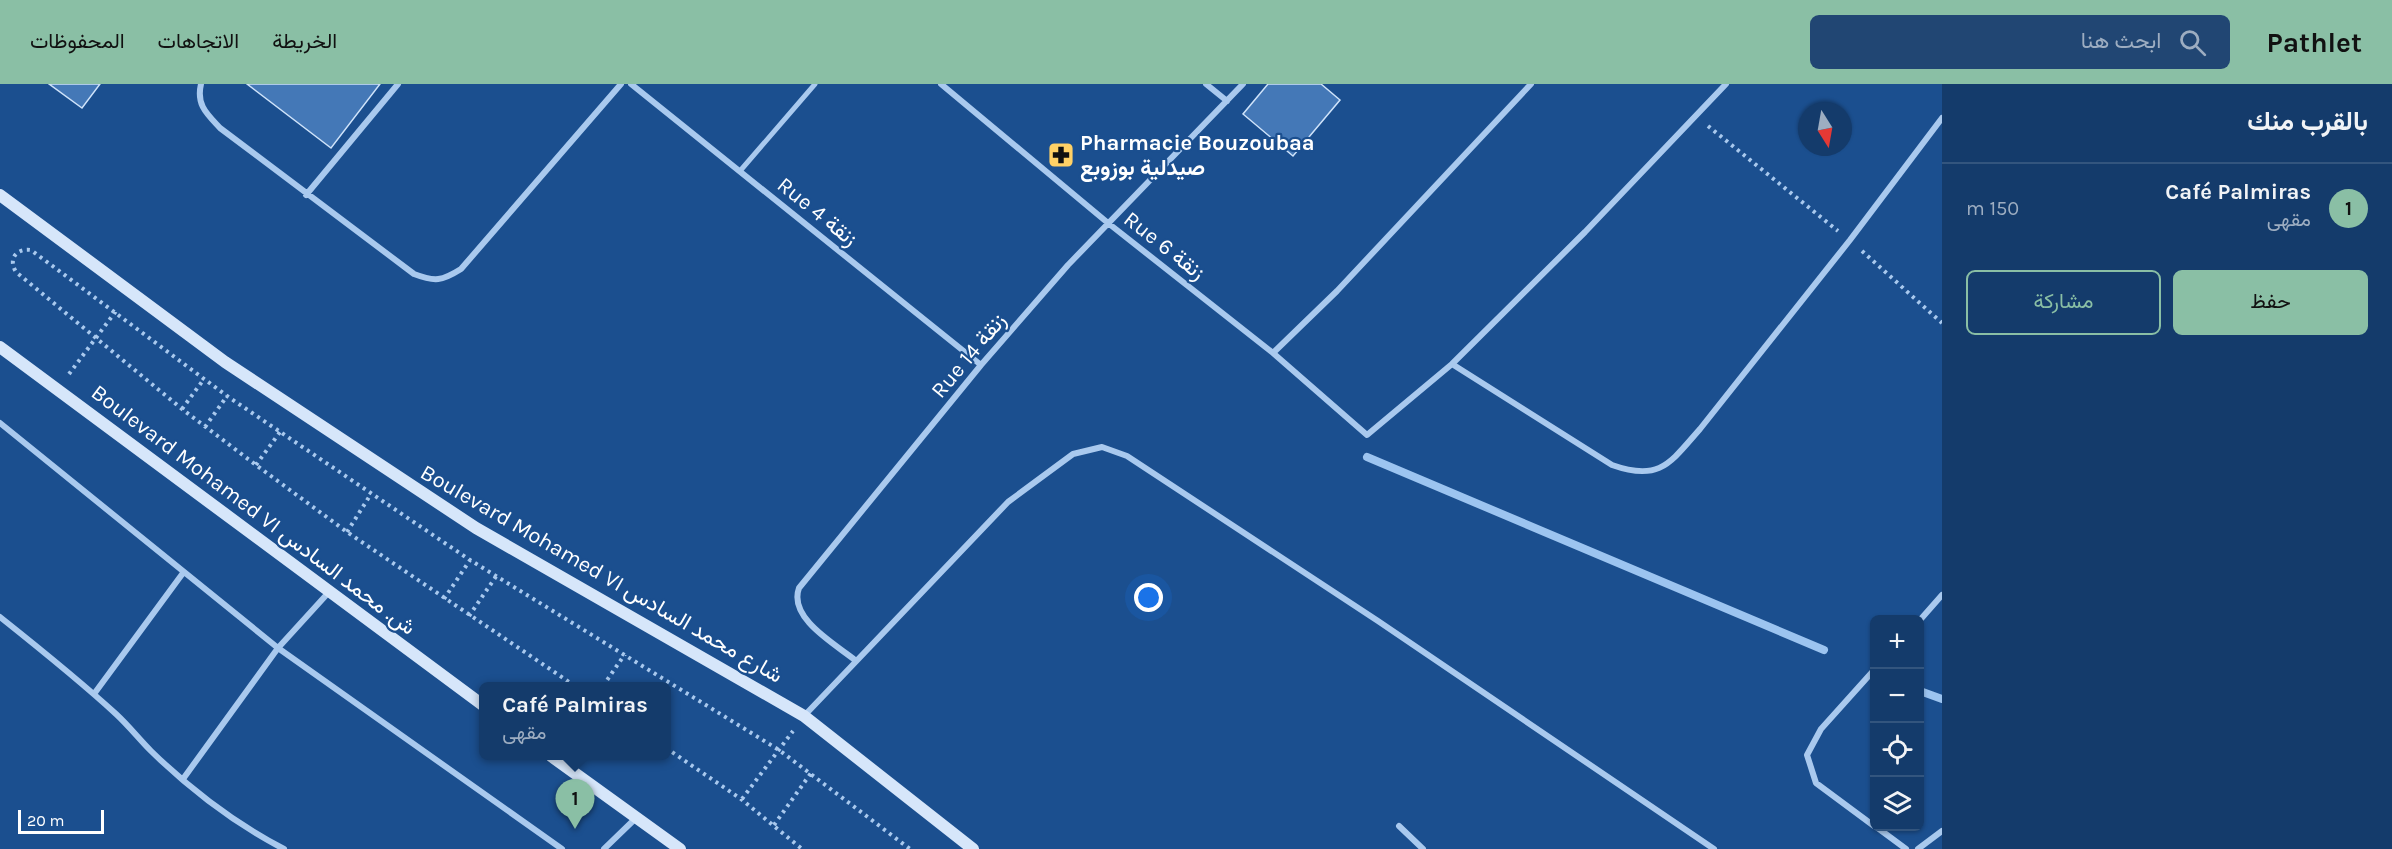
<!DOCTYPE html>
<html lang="ar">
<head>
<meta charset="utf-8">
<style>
	:root { --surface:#143b6b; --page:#214673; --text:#f1f3f6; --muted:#9dadc1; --line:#33557e; --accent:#8abfa5 }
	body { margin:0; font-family:Karla,Vazirmatn,sans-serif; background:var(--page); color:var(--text); direction:rtl }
	.controls { position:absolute; right:18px; bottom:18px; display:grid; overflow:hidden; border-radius:9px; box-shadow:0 2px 4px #0004 }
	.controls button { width:54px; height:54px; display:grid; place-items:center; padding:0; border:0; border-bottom:2px solid var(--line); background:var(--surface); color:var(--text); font:30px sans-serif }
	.compass { position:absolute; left:1798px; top:18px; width:54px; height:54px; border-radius:50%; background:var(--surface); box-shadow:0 2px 4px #0004; rotate:169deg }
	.scale { position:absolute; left:18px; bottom:15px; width:86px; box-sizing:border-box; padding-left:6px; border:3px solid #fff; border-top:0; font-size:16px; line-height:21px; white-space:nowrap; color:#fff; -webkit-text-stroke:4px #1b4f8f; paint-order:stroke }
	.you { position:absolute; left:1149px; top:514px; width:21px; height:21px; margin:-15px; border:4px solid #fff; border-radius:50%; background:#1a73e8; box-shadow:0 0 0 9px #1a73e833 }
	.badge { display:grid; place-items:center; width:39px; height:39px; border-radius:50%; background:var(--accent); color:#111; font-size:20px; font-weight:700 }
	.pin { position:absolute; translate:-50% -50px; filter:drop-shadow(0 2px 3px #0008) }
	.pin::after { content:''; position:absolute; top:32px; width:21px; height:18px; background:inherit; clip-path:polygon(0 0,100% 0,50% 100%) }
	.popup { position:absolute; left:479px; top:598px; width:192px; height:78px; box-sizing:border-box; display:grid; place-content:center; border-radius:9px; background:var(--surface); filter:drop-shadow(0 2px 4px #0005); font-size:20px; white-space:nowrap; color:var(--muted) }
	.popup b { font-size:22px; color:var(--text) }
	.popup::after { content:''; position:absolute; left:50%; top:100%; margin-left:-12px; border:12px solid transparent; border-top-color:var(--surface) }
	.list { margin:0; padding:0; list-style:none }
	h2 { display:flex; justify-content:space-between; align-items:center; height:78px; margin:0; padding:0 24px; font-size:26px }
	h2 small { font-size:20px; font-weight:400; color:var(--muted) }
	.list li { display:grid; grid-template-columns:39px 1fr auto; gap:18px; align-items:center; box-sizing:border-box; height:90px; padding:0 24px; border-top:2px solid var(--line) }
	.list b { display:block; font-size:22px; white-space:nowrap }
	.list p { margin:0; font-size:20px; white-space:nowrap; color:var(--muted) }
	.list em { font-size:20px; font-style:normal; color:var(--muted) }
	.actions { display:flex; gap:12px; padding:18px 24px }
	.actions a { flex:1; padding:14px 0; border:2px solid var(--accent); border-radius:9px; text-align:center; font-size:21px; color:var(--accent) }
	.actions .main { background:var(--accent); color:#111 }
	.icon { flex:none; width:33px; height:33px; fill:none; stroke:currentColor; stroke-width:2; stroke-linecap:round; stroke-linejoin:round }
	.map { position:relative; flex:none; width:1942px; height:765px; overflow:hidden; direction:ltr }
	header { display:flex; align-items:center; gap:36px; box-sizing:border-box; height:84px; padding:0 30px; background:var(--accent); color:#111 }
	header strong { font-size:28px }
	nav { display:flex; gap:33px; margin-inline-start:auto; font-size:21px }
	.search { width:420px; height:54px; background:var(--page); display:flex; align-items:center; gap:15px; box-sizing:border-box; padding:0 21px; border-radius:9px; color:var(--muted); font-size:22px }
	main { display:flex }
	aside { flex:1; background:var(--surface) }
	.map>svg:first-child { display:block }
</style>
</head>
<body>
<header>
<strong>Pathlet</strong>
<div class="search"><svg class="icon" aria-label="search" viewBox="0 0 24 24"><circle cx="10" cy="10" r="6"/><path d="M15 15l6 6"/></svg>ابحث هنا</div>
<nav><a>الخريطة</a><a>الاتجاهات</a><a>المحفوظات</a></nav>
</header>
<main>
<aside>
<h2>بالقرب منك<small></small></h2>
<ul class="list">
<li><span class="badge">1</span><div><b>Café Palmiras</b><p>مقهى</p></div><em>150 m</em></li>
</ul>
<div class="actions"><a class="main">حفظ</a><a>مشاركة</a></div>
</aside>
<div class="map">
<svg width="1942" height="765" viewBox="0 0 1942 765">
	<rect width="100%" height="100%" fill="#1b4f8f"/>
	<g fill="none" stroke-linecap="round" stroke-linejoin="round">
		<path stroke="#9cc4f0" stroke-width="8" d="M1367,373L1824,566
			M1920,607L1942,615"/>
	</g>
	<path fill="#4478b7" stroke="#cfe3fa" stroke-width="1.5" d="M49,0H100L82,24Z
		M247,0H380L331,64Z
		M1268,0H1321L1340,16L1293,72L1243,30Z"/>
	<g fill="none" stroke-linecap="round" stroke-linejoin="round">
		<path stroke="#a9c9ee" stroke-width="4" stroke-dasharray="3 4.5" stroke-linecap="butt" d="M1708,42L1838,147
			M1862,167L1942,239
			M69,290L116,227
			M182,325L204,295
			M205,343L227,312
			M256,381L280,348
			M347,448L371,410
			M444,515L470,476
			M469,532L497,491
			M575,602L347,448L256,381L182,325L16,188C8,175 16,164 31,166L227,312L470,476L779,666L910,765
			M603,602L625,570
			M666,664L741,715L802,765
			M742,715L793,647
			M774,741L811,689"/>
		<path stroke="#a9c9ee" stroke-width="5" d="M740,87L815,0"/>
		<path stroke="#a9c9ee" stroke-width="6" d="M201,0C196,21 207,30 220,44L414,190C435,198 442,197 461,185L621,0
			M631,0L981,281
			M941,0L1108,139L1273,269L1367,351L1452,280L1585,148L1726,0
			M1206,0L1227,17
			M306,111L398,0
			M1273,269L1337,207L1531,0
			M1452,280L1612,381C1660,398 1670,379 1700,345L1850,156L1942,34
			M0,339L278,564L562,765
			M0,533C39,564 79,596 116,630C129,642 139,655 151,667C190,705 236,740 284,765
			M1920,536L1942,511
			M855,576C835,560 788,534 799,504L981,281L1068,181L1243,0
			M1874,586L1821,645L1807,671L1816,699L1874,742
			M94,610L183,489
			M804,632L1008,418L1073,370L1102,363L1127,372L1378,537L1714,765
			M183,695L278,564L329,508
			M1399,742L1423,765
			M1875,742L1906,765
			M604,765L636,734
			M1918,765L1942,747"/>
		<path stroke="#d6e6fa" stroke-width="12" d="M0,111L225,278L476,444L804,632L973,765
			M0,263L484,622
			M551,672L680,765"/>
	</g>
	<defs>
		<symbol id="pharmacy-square" viewBox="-11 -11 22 22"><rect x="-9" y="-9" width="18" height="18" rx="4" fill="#ffd166" stroke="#1b4f8f"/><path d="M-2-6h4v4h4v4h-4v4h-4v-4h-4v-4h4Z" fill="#111"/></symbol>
	</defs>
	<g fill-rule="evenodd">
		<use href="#pharmacy-square" x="1046" y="56" width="30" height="30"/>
	</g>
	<g text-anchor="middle" stroke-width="4.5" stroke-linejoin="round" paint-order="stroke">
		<g font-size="22" font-weight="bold" fill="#fff" stroke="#1b4f8f" text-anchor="start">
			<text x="1080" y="66">Pharmacie Bouzoubaa<tspan x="1080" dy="25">صيدلية بوزوبع</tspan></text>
		</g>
		<g font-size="22" fill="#fff" stroke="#1b4f8f">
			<text transform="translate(818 127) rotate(39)" y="8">Rue 4 زنقة</text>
			<text transform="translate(1165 161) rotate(38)" y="8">Rue 6 زنقة</text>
			<text transform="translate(968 271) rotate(-50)" y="8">Rue 14 زنقة</text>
			<text transform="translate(254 425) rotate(37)" y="8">Boulevard Mohamed VI ش. محمد السادس</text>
			<text transform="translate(602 489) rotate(30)" y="8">Boulevard Mohamed VI شارع محمد السادس</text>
		</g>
	</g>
</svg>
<div class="controls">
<button>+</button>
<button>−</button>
<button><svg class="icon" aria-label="locate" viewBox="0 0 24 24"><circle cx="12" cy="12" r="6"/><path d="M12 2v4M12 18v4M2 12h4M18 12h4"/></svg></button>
<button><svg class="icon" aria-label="layers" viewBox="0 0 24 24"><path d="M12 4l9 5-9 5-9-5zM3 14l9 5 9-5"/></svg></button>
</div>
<svg class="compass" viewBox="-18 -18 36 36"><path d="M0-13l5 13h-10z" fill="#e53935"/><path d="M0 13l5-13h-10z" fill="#9dadc1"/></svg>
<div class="scale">20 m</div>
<div class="you"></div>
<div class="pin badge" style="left:575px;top:745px">1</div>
<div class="popup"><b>Café Palmiras</b>مقهى</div>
</div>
</main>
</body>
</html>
